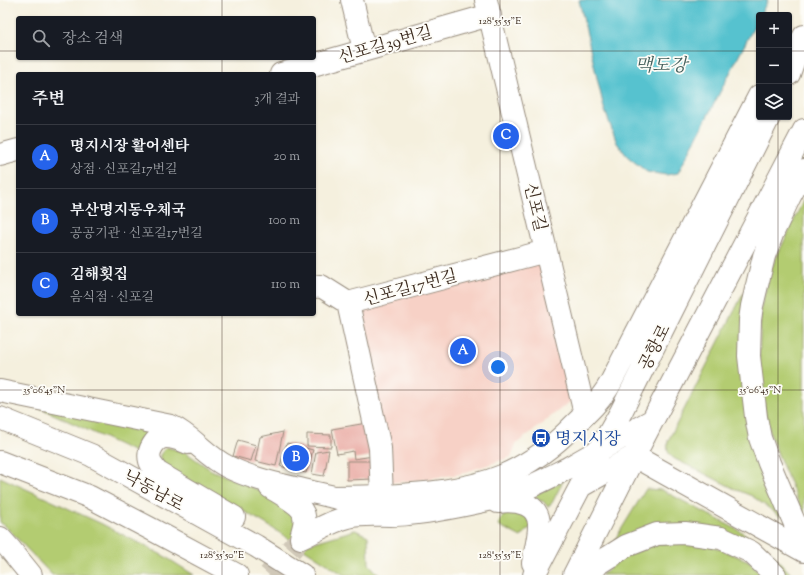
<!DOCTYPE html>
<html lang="ko">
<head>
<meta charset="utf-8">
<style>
	:root { --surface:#171b24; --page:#242831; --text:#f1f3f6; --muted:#9ea1a6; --line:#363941; --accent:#2563eb }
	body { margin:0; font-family:"Sorts Mill Goudy","Noto Serif KR",serif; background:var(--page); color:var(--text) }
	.controls { position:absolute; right:12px; top:12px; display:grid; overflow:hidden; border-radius:4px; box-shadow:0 1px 3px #0004 }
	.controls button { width:36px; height:36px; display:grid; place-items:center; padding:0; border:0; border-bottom:1px solid var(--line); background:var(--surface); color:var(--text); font:20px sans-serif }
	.you { position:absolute; left:498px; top:367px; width:14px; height:14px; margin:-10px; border:3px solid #fff; border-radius:50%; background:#1a73e8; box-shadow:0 0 0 6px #1a73e833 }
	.badge { display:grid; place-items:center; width:26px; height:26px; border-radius:50%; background:var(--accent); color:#fff; font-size:13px; font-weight:700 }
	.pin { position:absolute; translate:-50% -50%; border:2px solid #fff; box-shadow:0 1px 4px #0006 }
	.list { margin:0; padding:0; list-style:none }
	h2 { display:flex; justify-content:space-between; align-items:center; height:52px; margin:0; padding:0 16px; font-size:17px }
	h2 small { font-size:13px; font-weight:400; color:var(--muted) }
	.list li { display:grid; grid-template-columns:26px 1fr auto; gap:12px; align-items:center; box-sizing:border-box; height:64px; padding:0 16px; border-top:1px solid var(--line) }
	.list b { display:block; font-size:15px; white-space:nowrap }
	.list p { margin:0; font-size:13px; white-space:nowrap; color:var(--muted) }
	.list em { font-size:13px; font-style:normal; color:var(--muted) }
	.icon { flex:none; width:22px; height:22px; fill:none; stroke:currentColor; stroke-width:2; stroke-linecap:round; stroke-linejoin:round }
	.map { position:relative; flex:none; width:804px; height:575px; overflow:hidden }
	.search { position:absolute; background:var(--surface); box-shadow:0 1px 3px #0004; left:16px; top:16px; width:300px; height:44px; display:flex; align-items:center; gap:10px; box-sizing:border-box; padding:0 14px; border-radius:4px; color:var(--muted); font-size:15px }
	.panel { position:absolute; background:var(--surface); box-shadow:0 1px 3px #0004; left:16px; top:72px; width:300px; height:244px; border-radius:4px }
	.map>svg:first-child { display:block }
</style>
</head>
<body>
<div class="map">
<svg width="804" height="575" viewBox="0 0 804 575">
	<rect width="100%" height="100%" fill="#fdfcf7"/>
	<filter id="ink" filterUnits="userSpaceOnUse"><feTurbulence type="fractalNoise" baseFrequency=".025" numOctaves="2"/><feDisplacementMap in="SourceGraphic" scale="8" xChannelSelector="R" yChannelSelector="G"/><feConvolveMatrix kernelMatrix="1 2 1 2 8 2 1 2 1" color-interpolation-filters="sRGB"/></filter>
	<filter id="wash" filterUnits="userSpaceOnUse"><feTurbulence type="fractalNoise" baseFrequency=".012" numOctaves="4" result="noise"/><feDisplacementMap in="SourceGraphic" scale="16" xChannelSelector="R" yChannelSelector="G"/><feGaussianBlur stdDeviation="0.9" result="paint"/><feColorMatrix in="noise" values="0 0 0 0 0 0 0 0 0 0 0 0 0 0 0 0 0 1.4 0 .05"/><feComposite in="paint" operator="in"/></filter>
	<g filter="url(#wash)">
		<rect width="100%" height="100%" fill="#f5f0de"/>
		<path fill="#f7d1c6" d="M541,257L576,397L516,444L511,457L460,474L419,480L386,483L351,306Z"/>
		<path fill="#b3cc71" stroke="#777b48" d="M804,199V516L777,452L771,436L766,418L759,367L761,307L771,269Z
			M743,294L746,295L781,517L766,506L752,496L737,490L675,459C667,454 667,450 668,441Z
			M36,406L153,426L139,454Z
			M166,447L185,452L211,470L291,504L305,545L355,530L368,536L369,564L379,575H344L266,524L168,468L160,460V455Z
			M0,477L102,524L164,556L194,575H52L13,534L0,522Z
			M563,481L552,503L548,507L543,501H540L535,496L538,493Z
			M646,489L662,490L740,531L768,550L792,575H785L753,545L616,542V538Z
			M524,511L532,527L527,530L521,537L498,525C506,509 507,512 524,511Z
			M702,542L749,561L762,575H601L627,555L661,543Z"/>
		<path fill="#56c2cf" stroke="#487676" d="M579,0H768L760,15H759V17L678,173L666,175L647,172L627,156L617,143L604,108Z"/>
		<g id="blocks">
			<path fill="#e8a59e" d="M367,423L373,456L354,459L353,451L337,454L332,429Z
				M283,432L276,466L255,461L260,437Z
				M307,434L331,435V447L307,446Z
				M238,440L256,445L251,461L233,456Z
				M287,443L313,450L306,473L280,466Z
				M329,450L324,476L312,474L316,452Z
				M347,461H373V479L347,480Z"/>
		</g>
	</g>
	<g filter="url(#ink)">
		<use href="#blocks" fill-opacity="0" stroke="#988d7e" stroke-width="1"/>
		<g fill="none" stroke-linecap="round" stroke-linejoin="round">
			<path stroke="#d0c8b8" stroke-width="22" stroke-dasharray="22 11" stroke-linecap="butt" d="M269,575L301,538"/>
			<defs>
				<path id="minor" d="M352,0L364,50
					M486,0L585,414
					M281,74L490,15
					M0,155L18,150
					M314,287L321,286L348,303
					M382,497L380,448L348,303L546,251"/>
				<path id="major" d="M789,74L799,45L804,36
					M804,170L790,196L773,232L764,256L752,306L750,320L749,356L756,417L760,438L769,463L804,545
					M0,391L171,426C192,436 207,457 228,467C254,480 284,485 312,492C344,499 375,507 407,514
					M0,418L91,455L256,546L302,575
					M188,443C181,440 173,437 166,437C155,437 147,451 150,461C151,465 155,469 157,472L234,517
					M0,462L90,497L153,530L237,575
					M581,486L634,456L804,551
					M270,487C279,493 303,505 304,516C306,523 302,531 301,538
					M333,497C371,497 406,496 443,491C463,488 483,484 502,476C529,464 554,446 574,425C587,413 601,400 610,384L759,96
					M498,502C515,500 540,502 539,526C539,538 535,551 533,563
					M0,538L10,549L31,575
					M301,538C316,531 331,521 348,517C367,512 388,517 408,514C439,511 471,504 501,497C524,491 546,479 568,468C596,452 624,436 653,420
					M534,575L599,451L621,412L769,117
					M574,575L634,456L804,130
					M589,575L599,563L626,546L657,534L685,533L721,538L751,552L775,575"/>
			</defs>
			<use href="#minor" stroke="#988d7e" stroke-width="24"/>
			<use href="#major" stroke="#988d7e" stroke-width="24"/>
			<use href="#minor" stroke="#fff" stroke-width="22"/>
			<use href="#major" stroke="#fff" stroke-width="22"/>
		</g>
	</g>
	<path fill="none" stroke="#3b2a1e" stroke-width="1" stroke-opacity="0.45" d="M222,0V18M500,0V575M778,0V15M0,51H18M314,51H759M789,51H804M222,58V74M778,117V575M222,314V575M0,390H804"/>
	<defs>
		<symbol id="bus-disc" viewBox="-11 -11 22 22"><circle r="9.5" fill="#1a4fb4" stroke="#fdfcf7"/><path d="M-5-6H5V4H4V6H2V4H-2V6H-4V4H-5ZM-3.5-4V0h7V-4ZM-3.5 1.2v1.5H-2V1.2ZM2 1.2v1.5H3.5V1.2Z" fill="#fff"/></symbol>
	</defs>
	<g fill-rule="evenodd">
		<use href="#bus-disc" x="530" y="427" width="22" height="22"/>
	</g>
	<g text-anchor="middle" stroke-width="3.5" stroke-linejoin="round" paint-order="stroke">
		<g font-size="17" fill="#3b2a1e" stroke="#fdfcf7">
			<text transform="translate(385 44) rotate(-16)" y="6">신포길39번길</text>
			<text transform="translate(536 207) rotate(77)" y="6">신포길</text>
			<text transform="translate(410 287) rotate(-15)" y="6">신포길17번길</text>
			<text transform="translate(654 347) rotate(-63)" y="6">공항로</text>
			<text transform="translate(154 490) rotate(29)" y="6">낙동남로</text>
		</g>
		<g font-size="17" fill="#164399" stroke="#fdfcf7" text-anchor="start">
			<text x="555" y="444">명지시장</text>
		</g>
		<g font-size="18" font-style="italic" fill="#445f5c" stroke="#fdfcf7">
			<text x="661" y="71">맥도강</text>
		</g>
	</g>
	<g font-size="10" text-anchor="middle" fill="#3b2a1e" stroke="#fdfcf7" stroke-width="3.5" stroke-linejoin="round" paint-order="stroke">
		<text x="500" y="24">128°55'55"E</text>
		<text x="44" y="393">35°06'45"N</text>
		<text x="760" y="393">35°06'45"N</text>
		<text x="222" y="558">128°55'50"E</text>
		<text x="500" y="558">128°55'55"E</text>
	</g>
</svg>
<div class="controls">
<button>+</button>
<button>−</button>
<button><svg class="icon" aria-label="layers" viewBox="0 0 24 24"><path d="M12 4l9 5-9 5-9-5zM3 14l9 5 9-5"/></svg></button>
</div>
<div class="you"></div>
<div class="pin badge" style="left:463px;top:351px">A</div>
<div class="pin badge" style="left:296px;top:458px">B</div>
<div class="pin badge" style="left:506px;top:136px">C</div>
<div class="search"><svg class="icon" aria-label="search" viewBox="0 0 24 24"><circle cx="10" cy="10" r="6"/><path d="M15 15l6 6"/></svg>장소 검색</div>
<section class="panel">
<h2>주변<small>3개 결과</small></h2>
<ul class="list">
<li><span class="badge">A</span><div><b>명지시장 활어센타</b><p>상점 · 신포길17번길</p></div><em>20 m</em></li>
<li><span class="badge">B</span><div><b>부산명지동우체국</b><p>공공기관 · 신포길17번길</p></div><em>100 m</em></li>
<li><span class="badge">C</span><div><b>김해횟집</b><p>음식점 · 신포길</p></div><em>110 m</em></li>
</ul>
</section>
</div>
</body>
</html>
